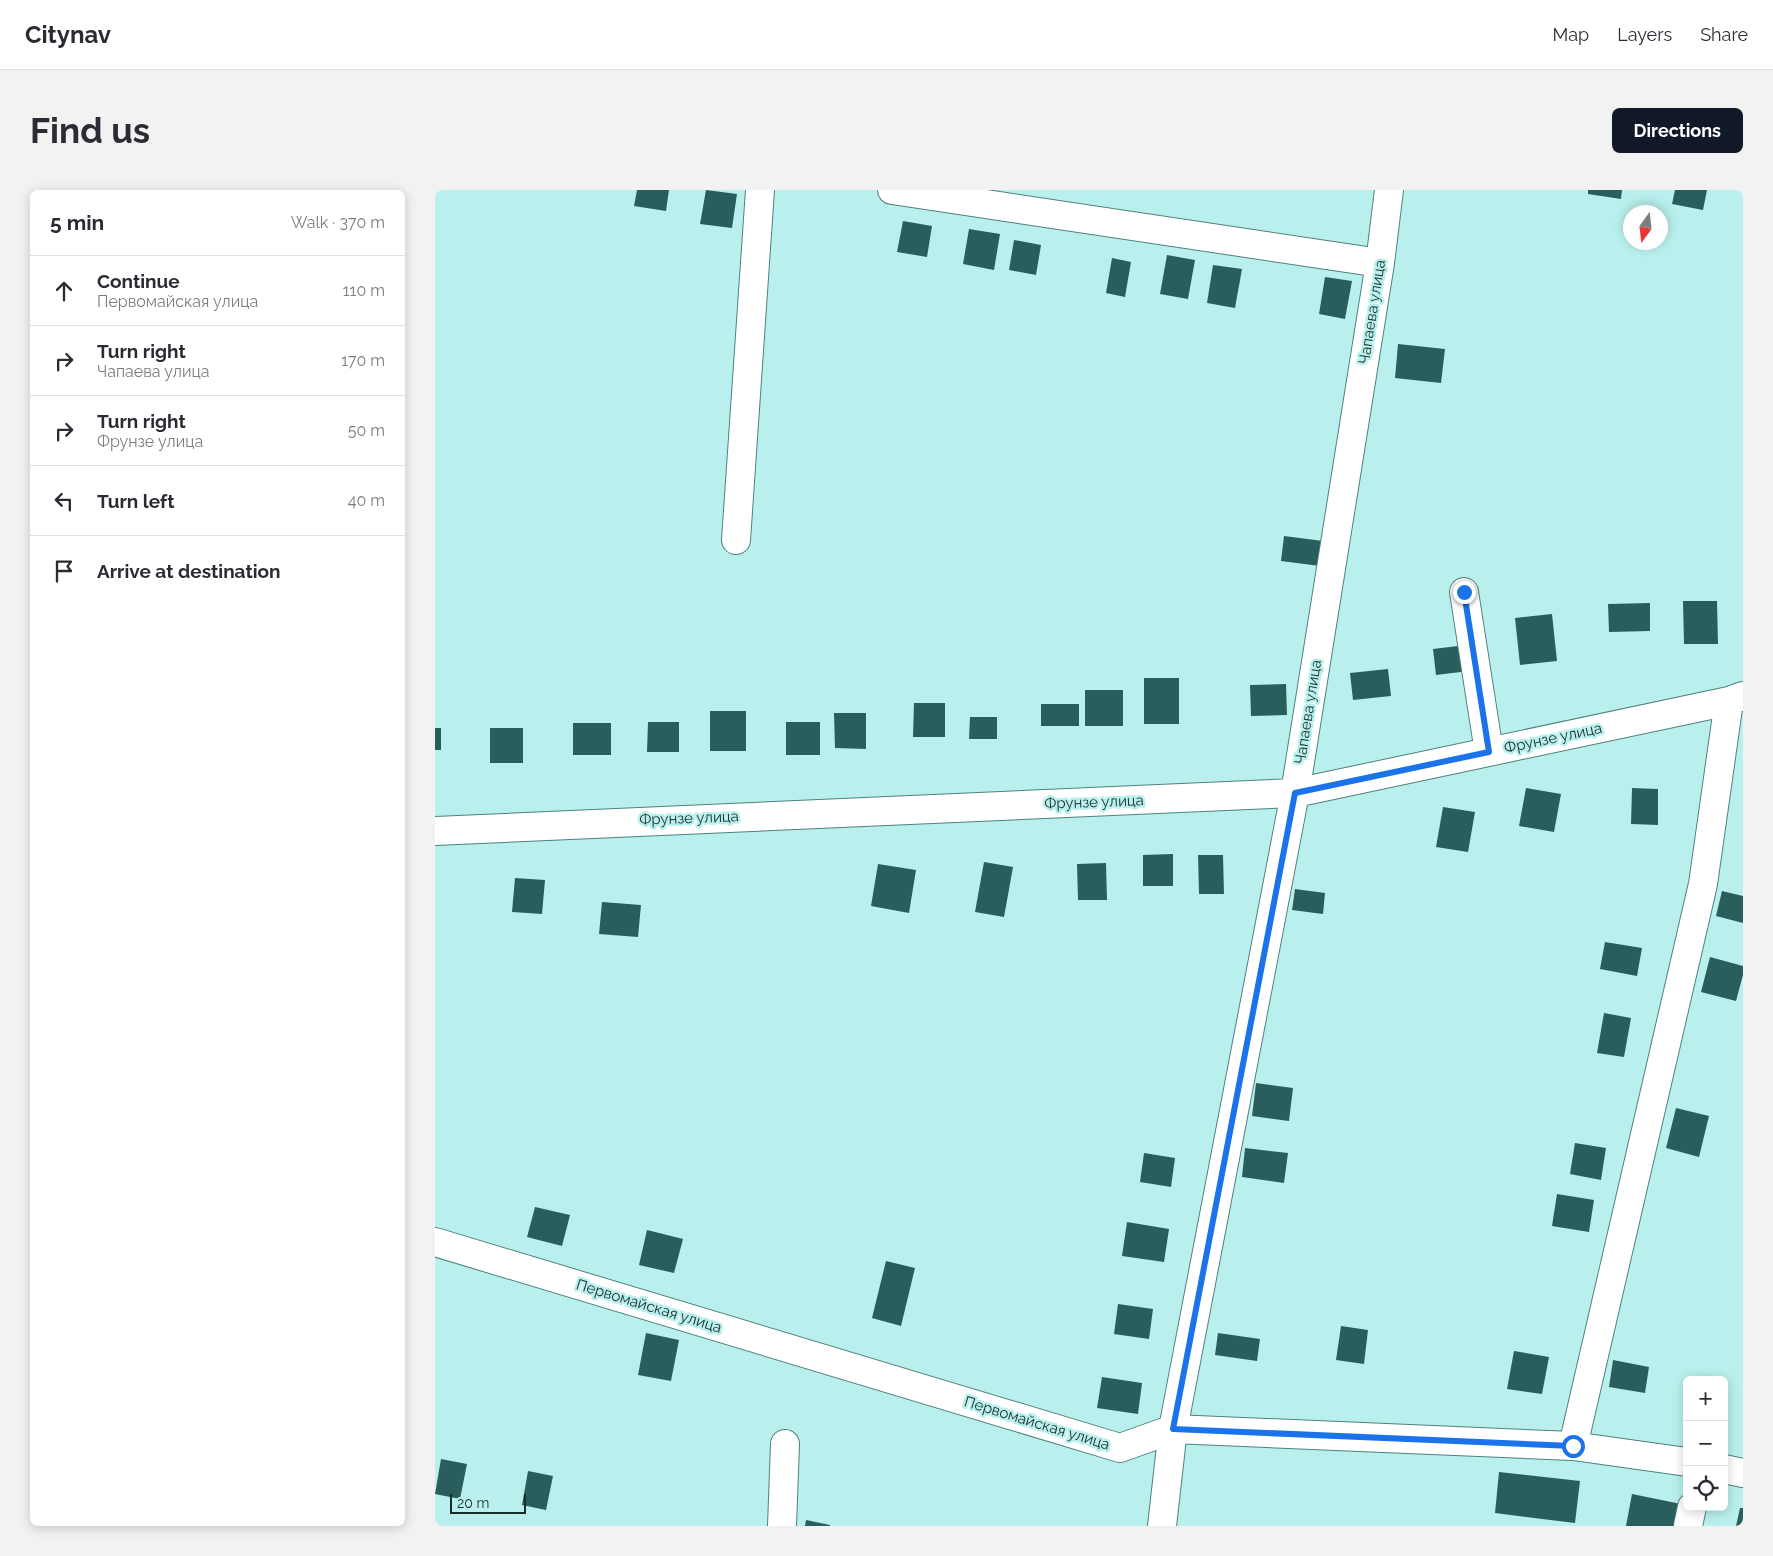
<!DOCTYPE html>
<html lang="en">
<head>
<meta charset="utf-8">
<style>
	:root { --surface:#fff; --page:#f2f2f3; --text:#2b2b33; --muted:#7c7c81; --line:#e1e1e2; --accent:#111827 }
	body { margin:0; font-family:Raleway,sans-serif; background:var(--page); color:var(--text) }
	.controls { position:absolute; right:15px; bottom:15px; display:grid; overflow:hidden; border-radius:8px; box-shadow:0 2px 12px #0003 }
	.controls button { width:45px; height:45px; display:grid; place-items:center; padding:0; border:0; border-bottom:1px solid var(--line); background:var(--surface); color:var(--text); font:25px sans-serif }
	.compass { position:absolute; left:1188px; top:15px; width:45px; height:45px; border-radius:50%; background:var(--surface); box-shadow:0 2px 12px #0003; rotate:195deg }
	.scale { position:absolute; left:15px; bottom:12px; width:76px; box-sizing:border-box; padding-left:5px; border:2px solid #182e2d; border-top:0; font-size:14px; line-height:18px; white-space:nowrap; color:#182e2d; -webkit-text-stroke:4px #b9f0ed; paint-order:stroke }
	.stop { position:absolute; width:15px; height:15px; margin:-11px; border:4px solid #1a73e8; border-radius:50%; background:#fff }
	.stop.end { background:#1a73e8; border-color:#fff; box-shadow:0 1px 5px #0008 }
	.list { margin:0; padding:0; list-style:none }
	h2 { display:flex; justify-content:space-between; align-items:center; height:65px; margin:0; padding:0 20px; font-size:21px }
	h2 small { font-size:16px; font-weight:400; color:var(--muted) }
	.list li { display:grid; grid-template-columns:32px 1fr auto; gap:15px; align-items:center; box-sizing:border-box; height:70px; padding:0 20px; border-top:1px solid var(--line) }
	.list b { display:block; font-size:19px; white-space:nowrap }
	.list p { margin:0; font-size:16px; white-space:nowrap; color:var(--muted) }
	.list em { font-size:16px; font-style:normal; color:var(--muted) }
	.icon { flex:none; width:28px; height:28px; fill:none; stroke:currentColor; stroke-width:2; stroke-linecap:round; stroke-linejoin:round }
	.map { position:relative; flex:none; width:1308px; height:1336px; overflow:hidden; border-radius:8px }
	header { display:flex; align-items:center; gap:30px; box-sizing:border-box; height:70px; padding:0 25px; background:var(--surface); border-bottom:1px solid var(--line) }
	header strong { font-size:24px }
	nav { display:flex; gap:28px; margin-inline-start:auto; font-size:18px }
	.intro { display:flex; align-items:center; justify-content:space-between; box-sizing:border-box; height:120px; padding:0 30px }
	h1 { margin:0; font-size:35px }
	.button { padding:12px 22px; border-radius:8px; background:var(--accent); color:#fff; font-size:18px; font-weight:700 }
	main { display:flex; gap:30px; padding:0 30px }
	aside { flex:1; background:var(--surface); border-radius:8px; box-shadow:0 2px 12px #0003 }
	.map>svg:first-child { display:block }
</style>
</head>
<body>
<header>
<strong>Citynav</strong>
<nav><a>Map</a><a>Layers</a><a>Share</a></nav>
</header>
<div class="intro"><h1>Find us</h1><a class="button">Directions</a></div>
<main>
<aside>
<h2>5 min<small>Walk · 370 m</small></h2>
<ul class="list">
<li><svg class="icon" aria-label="ahead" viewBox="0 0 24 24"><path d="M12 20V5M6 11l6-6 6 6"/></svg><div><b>Continue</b><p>Первомайская улица</p></div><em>110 m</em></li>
<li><svg class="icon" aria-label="right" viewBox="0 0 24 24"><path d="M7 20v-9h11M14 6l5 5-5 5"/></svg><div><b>Turn right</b><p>Чапаева улица</p></div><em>170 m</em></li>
<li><svg class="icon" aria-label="right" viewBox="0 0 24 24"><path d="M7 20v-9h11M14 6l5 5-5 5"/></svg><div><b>Turn right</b><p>Фрунзе улица</p></div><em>50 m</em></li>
<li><svg class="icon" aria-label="left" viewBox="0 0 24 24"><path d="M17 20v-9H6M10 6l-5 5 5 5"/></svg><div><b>Turn left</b></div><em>40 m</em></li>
<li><svg class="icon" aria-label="arrive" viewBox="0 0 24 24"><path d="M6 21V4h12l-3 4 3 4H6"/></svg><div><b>Arrive at destination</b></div></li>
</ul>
</aside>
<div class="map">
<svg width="1308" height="1336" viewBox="0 0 1308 1336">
	<rect width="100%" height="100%" fill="#b9f0ed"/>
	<path fill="#2a5e5c" d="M202,0H234L231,21L199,16Z
		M271,0L302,4L297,38L265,34Z
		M1153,0H1187L1186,9L1153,4Z
		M1240,0H1272L1268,20L1237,14Z
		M468,31L497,36L492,67L462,62Z
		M534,39L565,44L559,80L528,74Z
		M579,50L606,55L601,85L574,80Z
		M732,65L760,70L753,109L725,104Z
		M677,68L696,72L690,107L671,103Z
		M778,75L807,79L800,118L772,113Z
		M890,87L917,91L910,129L884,124Z
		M963,154L1010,159L1006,193L960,188Z
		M849,346L888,351L885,376L846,371Z
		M1248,411H1282L1283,454H1249Z
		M1215,413V441L1174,442L1173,414Z
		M1117,424L1122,471L1085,475L1080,428Z
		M1031,455L1034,481L1001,485L998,459Z
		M953,479L956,506L918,510L915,483Z
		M709,488H744V534H709Z
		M851,494L852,525L816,526L815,495Z
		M650,500H688V536H650Z
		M479,513H510V547H478Z
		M606,514H644V536H606Z
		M275,521H311V561H275Z
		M399,523H431V559L400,558Z
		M535,527H562V549H534Z
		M213,532H244V562H212Z
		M351,532H385V565H351Z
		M138,533H176V565H138Z
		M0,538H6V560H0Z
		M55,538H88V573H55Z
		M1091,598L1126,604L1119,642L1084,636Z
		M1197,598L1223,599V635L1196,634Z
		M1008,617L1040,622L1033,662L1001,657Z
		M738,664V696H708V665Z
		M763,665H788L789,704H764Z
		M549,672L578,677L569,727L540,722Z
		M671,673L672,710H643L642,674Z
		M443,674L481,680L474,723L436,716Z
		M80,688L110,690L107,724L77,722Z
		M860,699L890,703L888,724L857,720Z
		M1287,701L1308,706V733L1281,726Z
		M167,712L206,715L203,747L164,744Z
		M1170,752L1207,758L1202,786L1165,779Z
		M1275,767L1308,776V785L1301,811L1266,802Z
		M1169,823L1196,828L1189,867L1162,863Z
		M821,893L858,898L854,931L817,926Z
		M1241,918L1274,926L1264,967L1231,958Z
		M1140,953L1171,958L1166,990L1135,984Z
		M810,958L853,963L849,993L807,987Z
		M709,963L740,968L736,997L705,992Z
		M1122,1004L1159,1010L1154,1042L1117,1036Z
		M100,1017L135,1025L127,1056L92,1047Z
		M692,1032L734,1039L729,1072L687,1066Z
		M212,1040L248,1049L239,1083L204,1075Z
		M451,1071L480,1078L466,1136L437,1128Z
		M683,1114L718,1119L714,1149L679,1144Z
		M906,1136L933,1140L929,1174L901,1170Z
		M211,1143L244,1150L236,1191L203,1185Z
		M783,1143L825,1149L822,1171L780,1165Z
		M1079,1161L1114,1167L1107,1204L1072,1199Z
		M1178,1170L1214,1177L1210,1203L1174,1197Z
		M667,1187L707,1193L703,1224L662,1218Z
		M6,1269L32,1274L25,1309L0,1304Z
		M93,1281L118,1286L111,1320L87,1315Z
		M1064,1282L1145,1291L1140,1333L1060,1323Z
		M1197,1304L1246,1314L1241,1336H1191Z
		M1305,1318H1308V1336H1301Z
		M371,1330L395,1335V1336H370Z"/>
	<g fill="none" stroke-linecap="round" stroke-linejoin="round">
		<defs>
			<path id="minor" d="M457,0L945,73
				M301,350L325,0
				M1029,402L1054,562
				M0,641L860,603L1294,511L1308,506
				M0,1052L685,1258L738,1239L1138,1256L1252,1272
				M1138,1256L1268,694L1294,511
				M1289,1279L1308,1283
				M347,1336L350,1254
				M727,1336L738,1239L860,603L945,73L954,0
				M1253,1336L1257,1317"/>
		</defs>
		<use href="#minor" stroke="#4e817f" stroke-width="30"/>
		<use href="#minor" stroke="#fff" stroke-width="28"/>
	</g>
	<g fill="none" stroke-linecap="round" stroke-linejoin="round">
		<path stroke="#1a73e8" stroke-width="6" d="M1029,402L1054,562L860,603L738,1239L1138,1256"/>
	</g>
	<g text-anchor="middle" stroke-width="5" stroke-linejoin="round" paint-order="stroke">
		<g font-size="15" fill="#182e2d" stroke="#b9f0ed">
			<text transform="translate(937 122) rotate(-81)" y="5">Чапаева улица</text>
			<text transform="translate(873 522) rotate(-81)" y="5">Чапаева улица</text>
			<text transform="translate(1118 548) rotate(-12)" y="5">Фрунзе улица</text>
			<text transform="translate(659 612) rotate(-2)" y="5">Фрунзе улица</text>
			<text transform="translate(254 628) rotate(-2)" y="5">Фрунзе улица</text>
			<text transform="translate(214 1116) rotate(17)" y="5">Первомайская улица</text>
			<text transform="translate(602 1233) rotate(17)" y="5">Первомайская улица</text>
		</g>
	</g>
</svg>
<div class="controls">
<button>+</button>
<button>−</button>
<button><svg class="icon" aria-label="locate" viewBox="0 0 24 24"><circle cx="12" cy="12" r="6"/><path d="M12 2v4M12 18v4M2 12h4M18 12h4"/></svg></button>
</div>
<svg class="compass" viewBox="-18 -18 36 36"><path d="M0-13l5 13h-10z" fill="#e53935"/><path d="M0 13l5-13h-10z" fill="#7c7c81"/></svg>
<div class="scale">20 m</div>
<div class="stop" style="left:1138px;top:1256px"></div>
<div class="stop end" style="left:1029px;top:402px"></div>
</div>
</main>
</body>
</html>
